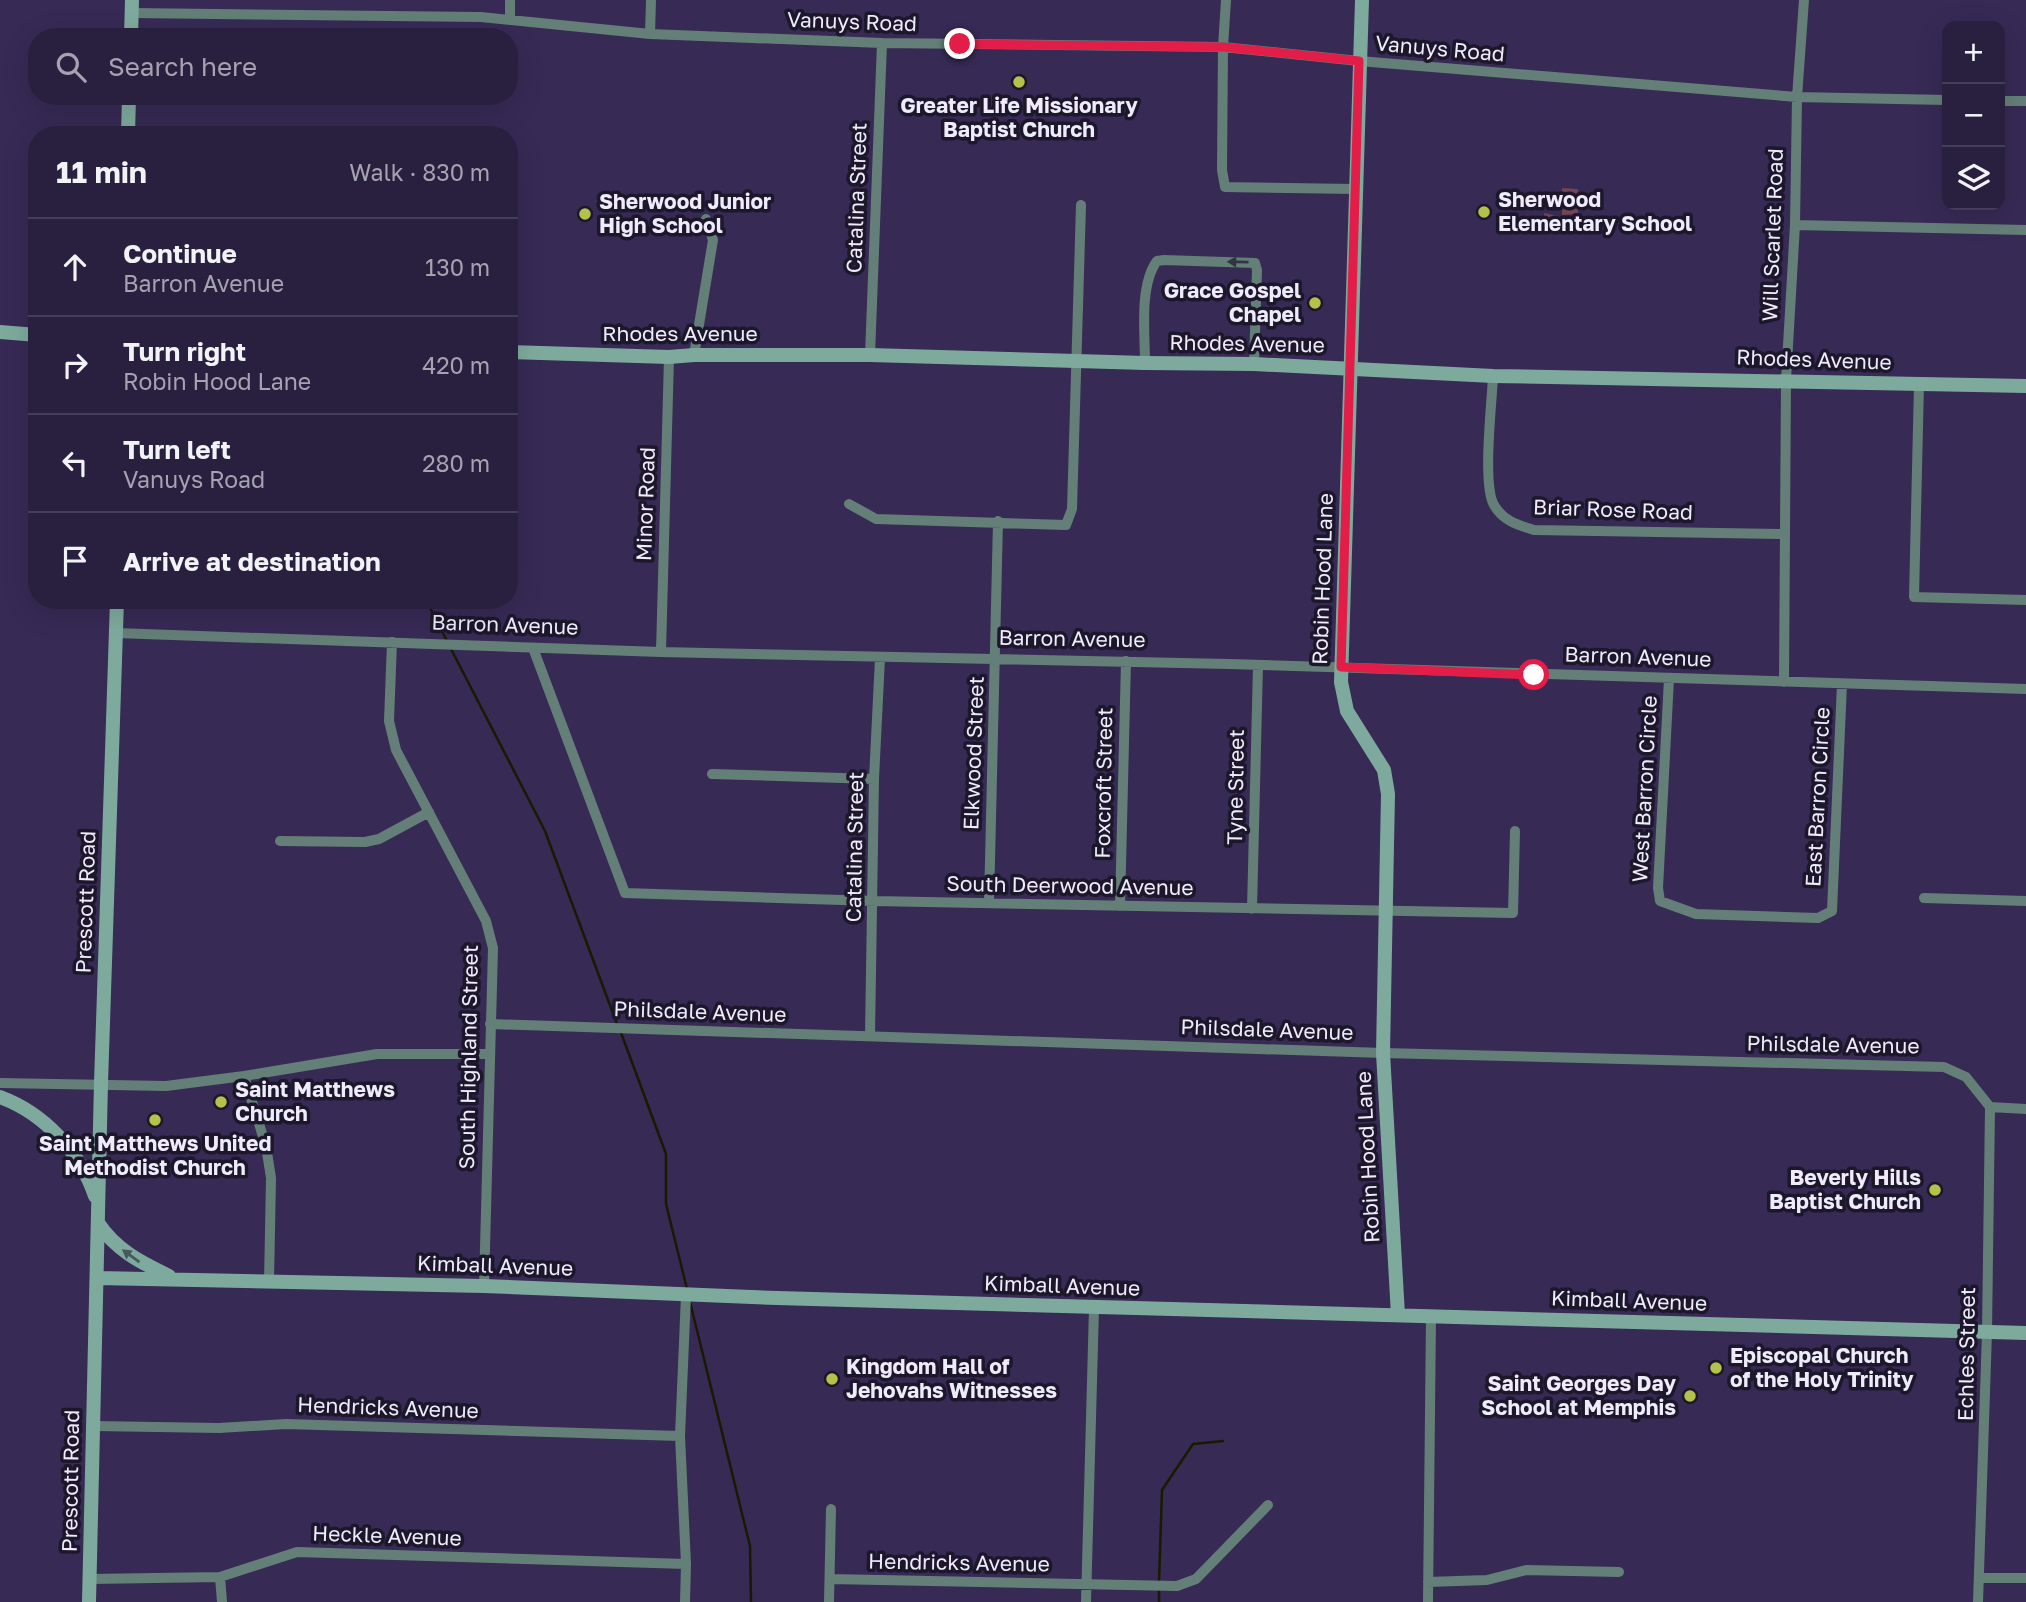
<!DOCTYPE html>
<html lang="en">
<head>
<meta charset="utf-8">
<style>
	:root { --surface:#292040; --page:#312847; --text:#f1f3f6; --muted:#a5a3b1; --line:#453e59 }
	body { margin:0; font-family:"Golos Text",sans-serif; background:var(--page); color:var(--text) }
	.controls { position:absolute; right:21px; top:21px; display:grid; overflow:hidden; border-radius:14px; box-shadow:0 7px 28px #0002 }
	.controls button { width:63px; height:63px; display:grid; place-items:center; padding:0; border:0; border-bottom:2px solid var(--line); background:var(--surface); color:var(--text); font:35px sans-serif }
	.stop { position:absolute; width:21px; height:21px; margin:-16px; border:5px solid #e11d48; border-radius:50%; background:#fff }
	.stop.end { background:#e11d48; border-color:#fff; box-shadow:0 2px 7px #0008 }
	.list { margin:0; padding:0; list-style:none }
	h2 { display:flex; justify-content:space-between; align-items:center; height:91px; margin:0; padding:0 28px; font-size:30px }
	h2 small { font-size:23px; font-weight:400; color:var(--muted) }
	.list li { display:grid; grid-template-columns:46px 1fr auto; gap:21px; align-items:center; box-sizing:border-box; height:98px; padding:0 28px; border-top:2px solid var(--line) }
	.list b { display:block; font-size:26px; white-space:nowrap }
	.list p { margin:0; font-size:23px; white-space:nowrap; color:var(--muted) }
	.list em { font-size:23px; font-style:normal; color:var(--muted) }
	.icon { flex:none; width:38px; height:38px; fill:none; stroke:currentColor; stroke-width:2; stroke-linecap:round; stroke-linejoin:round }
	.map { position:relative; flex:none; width:2026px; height:1602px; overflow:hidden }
	.search { position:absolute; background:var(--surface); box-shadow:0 7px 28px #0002; left:28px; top:28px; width:490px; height:77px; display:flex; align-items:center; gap:18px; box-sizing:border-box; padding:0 24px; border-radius:28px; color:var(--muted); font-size:26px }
	.panel { position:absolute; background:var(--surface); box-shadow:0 7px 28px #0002; left:28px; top:126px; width:490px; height:483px; border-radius:28px }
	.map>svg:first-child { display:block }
</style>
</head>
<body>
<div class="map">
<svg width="2026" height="1602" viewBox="0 0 2026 1602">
	<rect width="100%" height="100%" fill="#372a55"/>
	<path fill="#704656" d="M1562,188L1578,189V214L1562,215Z
		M1544,213L1563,217L1561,232L1544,231Z"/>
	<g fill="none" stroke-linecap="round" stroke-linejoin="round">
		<path stroke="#181b00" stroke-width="2.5" d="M426,600L447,641
			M450,647L545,831L617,1024
			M620,1030L666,1154V1204L687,1289
			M690,1302L750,1546L751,1602
			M1159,1582L1162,1490L1193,1444L1223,1441
			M1159,1602V1589"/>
		<path stroke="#647f77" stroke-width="10" d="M1226,0L1223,47L1222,170L1225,187L1356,189
			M132,13L481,17L650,34L882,43L1223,47L1359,61L1797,97L1947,100
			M510,20V0
			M650,34L651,0
			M2000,101H2026
			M1795,225L2026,230
			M694,355L713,240L706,219
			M870,355L882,43
			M1145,363C1145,334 1139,285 1157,261L1164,260L1255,263L1257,270L1254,364
			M1493,376C1492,403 1482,484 1494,505C1503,521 1518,525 1534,530L1785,534
			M1919,384L1914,597L2026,600
			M849,504L876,519L1066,525L1072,509L1081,205
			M116,633L661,652L1229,664L2026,689
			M392,642L389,721L396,750L486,921L493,948L484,1286
			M533,648L625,893L874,901L1513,913L1515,831
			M661,652L669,357
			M1669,679L1658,888L1660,901L1696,914L1818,918L1832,911L1842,684
			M1784,682L1786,380L1795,225L1797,97L1804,0
			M712,774L874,779
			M280,841L365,842L379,839L429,812
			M1924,898L2026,901
			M989,903L998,521
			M1120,906L1126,661
			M1252,909L1258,665
			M490,1024L1383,1053L1944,1067L1966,1077L1990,1107L2026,1109
			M870,1036L874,779L880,658
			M244,1076L266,1146L271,1178L269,1282
			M0,1083L166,1086L244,1076L377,1054H489
			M94,1426L219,1428L286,1424L680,1436
			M220,1577L222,1602
			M1979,1578H2026
			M90,1579L220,1577L297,1552L686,1564
			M830,1579L1177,1586L1196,1579L1268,1505
			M1428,1582L1487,1580L1526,1570L1619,1572
			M685,1602L686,1564L680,1436L686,1295
			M829,1602L831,1509
			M1086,1602L1094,1308
			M1428,1602L1431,1316
			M1978,1602L1987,1332L1990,1107"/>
		<path stroke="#7eaa9d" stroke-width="14" d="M1362,0L1341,682L1347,711L1384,770L1388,794L1383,1053L1398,1315
			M131,37L132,0
			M128,135L129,96
			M0,332L37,335
			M509,352L669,357L694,355H870L1145,363L1254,364L1493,376L2026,386
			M0,1097C44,1113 80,1152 95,1196
			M98,1223C116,1250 140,1262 169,1276
			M97,1278L484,1286L777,1298L2026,1333
			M89,1602L101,1083L117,600"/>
	</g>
	<defs><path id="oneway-solid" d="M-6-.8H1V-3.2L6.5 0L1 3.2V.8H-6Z" transform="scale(1.75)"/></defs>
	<use fill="#323642" href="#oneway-solid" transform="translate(1238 262) rotate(-179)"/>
	<use fill="#48595e" href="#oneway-solid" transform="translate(131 1256) rotate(-144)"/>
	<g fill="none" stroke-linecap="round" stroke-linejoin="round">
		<path stroke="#e11d48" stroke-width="9" d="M960,44L1223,47L1359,61L1341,667L1534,675"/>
	</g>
	<g fill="#b5c24a" stroke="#1c172b" stroke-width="2.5">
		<circle cx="1019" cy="82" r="7"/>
		<circle cx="1484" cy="212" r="7"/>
		<circle cx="585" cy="214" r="7"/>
		<circle cx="1315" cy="303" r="7"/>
		<circle cx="221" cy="1102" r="7"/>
		<circle cx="155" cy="1120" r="7"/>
		<circle cx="1935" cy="1190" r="7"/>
		<circle cx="1716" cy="1368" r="7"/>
		<circle cx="832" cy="1379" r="7"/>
		<circle cx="1690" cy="1396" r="7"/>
	</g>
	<g text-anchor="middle" stroke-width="7" stroke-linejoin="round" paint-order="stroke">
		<g font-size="21" fill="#eeebfb" stroke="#1c172b">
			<text transform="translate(852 22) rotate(2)" y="7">Vanuys Road</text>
			<text transform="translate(1440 49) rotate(5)" y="7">Vanuys Road</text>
			<text transform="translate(857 198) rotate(-88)" y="7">Catalina Street</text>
			<text transform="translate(1773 235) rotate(-88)" y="7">Will Scarlet Road</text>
			<text x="680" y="341">Rhodes Avenue</text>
			<text transform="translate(1247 344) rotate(1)" y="7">Rhodes Avenue</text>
			<text transform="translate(1814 360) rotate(2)" y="7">Rhodes Avenue</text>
			<text transform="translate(646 504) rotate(-88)" y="7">Minor Road</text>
			<text transform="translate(1613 510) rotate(2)" y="7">Briar Rose Road</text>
			<text transform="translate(1323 579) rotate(-88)" y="7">Robin Hood Lane</text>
			<text transform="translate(505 625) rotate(2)" y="7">Barron Avenue</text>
			<text transform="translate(1072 639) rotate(1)" y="7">Barron Avenue</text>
			<text transform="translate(1638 657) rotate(2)" y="7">Barron Avenue</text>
			<text transform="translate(974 753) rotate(-88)" y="7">Elkwood Street</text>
			<text transform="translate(1104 783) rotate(-89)" y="7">Foxcroft Street</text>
			<text transform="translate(1236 787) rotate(-89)" y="7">Tyne Street</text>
			<text transform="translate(1645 789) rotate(-87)" y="7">West Barron Circle</text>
			<text transform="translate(1818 797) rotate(-87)" y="7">East Barron Circle</text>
			<text transform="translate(855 847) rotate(-89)" y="7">Catalina Street</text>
			<text transform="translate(1070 886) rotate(1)" y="7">South Deerwood Avenue</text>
			<text transform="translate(86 902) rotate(-88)" y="7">Prescott Road</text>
			<text transform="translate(700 1012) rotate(2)" y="7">Philsdale Avenue</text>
			<text transform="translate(1267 1030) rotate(2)" y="7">Philsdale Avenue</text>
			<text transform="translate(1833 1045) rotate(1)" y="7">Philsdale Avenue</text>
			<text transform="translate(469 1057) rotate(-89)" y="7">South Highland Street</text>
			<text transform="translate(1368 1157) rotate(-93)" y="7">Robin Hood Lane</text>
			<text transform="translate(495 1266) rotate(2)" y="7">Kimball Avenue</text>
			<text transform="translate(1062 1286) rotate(2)" y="7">Kimball Avenue</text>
			<text transform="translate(1629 1301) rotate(2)" y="7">Kimball Avenue</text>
			<text transform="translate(1967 1354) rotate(-89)" y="7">Echles Street</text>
			<text transform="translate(388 1408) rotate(2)" y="7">Hendricks Avenue</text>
			<text transform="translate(71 1481) rotate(-89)" y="7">Prescott Road</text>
			<text transform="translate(387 1536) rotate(2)" y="7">Heckle Avenue</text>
			<text transform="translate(959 1563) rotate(1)" y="7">Hendricks Avenue</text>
		</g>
		<g font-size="21" font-weight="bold" fill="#eeebfb" stroke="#1c172b" text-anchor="start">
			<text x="1019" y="113" text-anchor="middle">Greater Life Missionary<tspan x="1019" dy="24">Baptist Church</tspan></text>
			<text x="1498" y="207">Sherwood<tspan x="1498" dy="24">Elementary School</tspan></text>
			<text x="599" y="209">Sherwood Junior<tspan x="599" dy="24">High School</tspan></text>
			<text x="1301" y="298" text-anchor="end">Grace Gospel<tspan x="1301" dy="24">Chapel</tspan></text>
			<text x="235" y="1097">Saint Matthews<tspan x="235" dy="24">Church</tspan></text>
			<text x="155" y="1151" text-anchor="middle">Saint Matthews United<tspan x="155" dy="24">Methodist Church</tspan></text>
			<text x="1921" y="1185" text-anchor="end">Beverly Hills<tspan x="1921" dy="24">Baptist Church</tspan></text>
			<text x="1730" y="1363">Episcopal Church<tspan x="1730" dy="24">of the Holy Trinity</tspan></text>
			<text x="846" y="1374">Kingdom Hall of<tspan x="846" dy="24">Jehovahs Witnesses</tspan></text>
			<text x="1676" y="1391" text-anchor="end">Saint Georges Day<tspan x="1676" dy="24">School at Memphis</tspan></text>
		</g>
	</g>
</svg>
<div class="controls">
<button>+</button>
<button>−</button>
<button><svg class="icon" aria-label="layers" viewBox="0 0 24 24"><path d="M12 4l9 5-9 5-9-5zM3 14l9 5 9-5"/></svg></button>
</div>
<div class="stop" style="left:1534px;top:675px"></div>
<div class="stop end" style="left:960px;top:44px"></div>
<div class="search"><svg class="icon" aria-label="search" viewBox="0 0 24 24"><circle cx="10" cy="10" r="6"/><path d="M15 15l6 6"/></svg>Search here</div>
<section class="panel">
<h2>11 min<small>Walk · 830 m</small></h2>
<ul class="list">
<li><svg class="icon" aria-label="ahead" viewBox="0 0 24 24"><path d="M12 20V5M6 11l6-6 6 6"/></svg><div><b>Continue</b><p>Barron Avenue</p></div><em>130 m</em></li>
<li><svg class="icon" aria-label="right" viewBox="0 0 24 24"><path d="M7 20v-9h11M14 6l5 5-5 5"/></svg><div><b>Turn right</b><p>Robin Hood Lane</p></div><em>420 m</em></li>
<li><svg class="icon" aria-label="left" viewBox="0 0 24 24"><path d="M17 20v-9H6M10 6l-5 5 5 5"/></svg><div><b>Turn left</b><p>Vanuys Road</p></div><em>280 m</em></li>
<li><svg class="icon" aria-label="arrive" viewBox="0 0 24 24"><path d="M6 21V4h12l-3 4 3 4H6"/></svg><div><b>Arrive at destination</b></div></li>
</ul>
</section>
</div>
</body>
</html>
